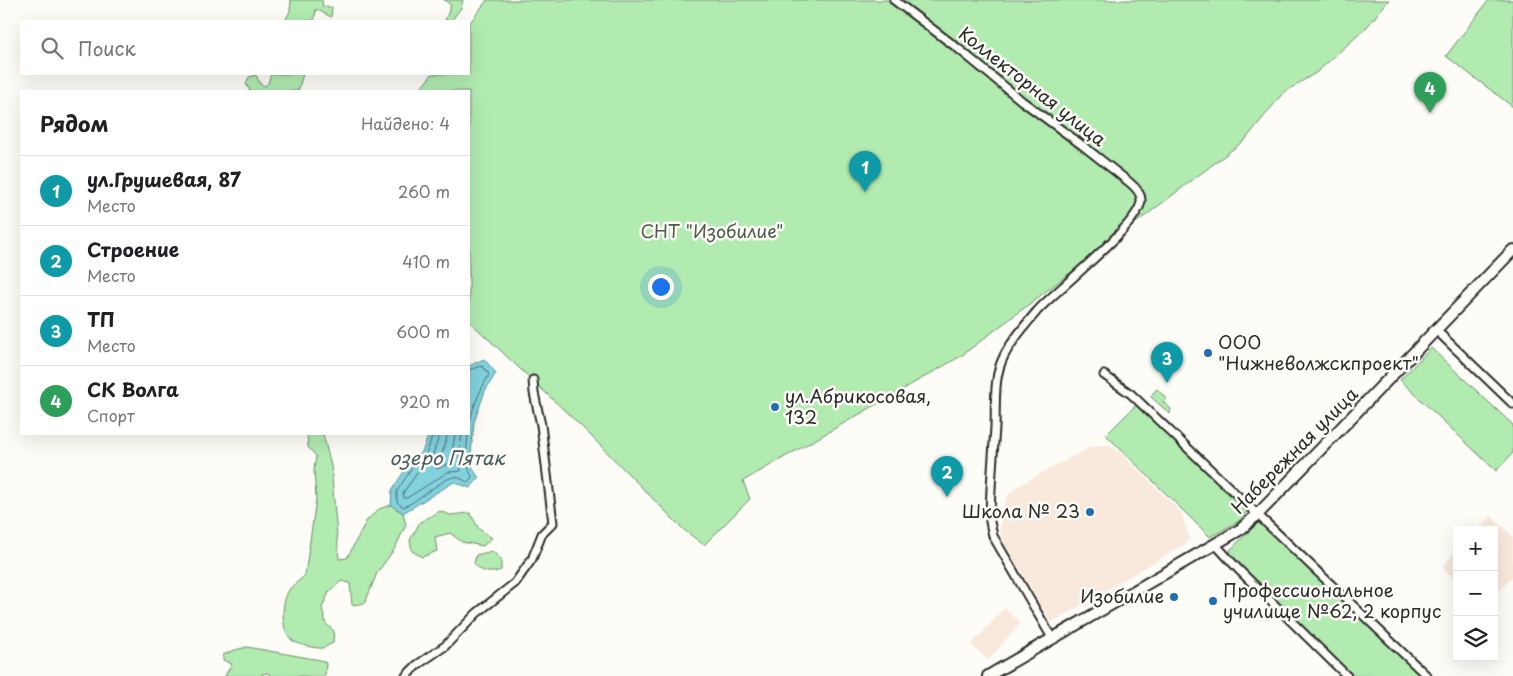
<!DOCTYPE html>
<html lang="ru">
<head>
<meta charset="utf-8">
<style>
	:root { --surface:#fff; --page:#f2f2f2; --text:#202124; --muted:#757577; --line:#e0e0e0; --accent:#7c3aed }
	body { margin:0; font-family:"Playpen Sans",sans-serif; background:var(--page); color:var(--text) }
	.controls { position:absolute; right:15px; bottom:15px; display:grid; overflow:hidden; border-radius:0px; box-shadow:0 5px 20px #0002 }
	.controls button { width:45px; height:45px; display:grid; place-items:center; padding:0; border:0; border-bottom:1px solid var(--line); background:var(--surface); color:var(--text); font:25px sans-serif }
	.you { position:absolute; left:660px; top:286px; width:18px; height:18px; margin:-12px; border:4px solid #fff; border-radius:50%; background:#1a73e8; box-shadow:0 0 0 8px #1a73e833 }
	.badge { display:grid; place-items:center; width:32px; height:32px; border-radius:50%; background:var(--accent); color:#fff; font-size:16px; font-weight:700 }
	.pin { position:absolute; translate:-50% -41px; filter:drop-shadow(0 1px 2px #0008) }
	.pin::after { content:''; position:absolute; top:26px; width:18px; height:15px; background:inherit; clip-path:polygon(0 0,100% 0,50% 100%) }
	.list { margin:0; padding:0; list-style:none }
	h2 { display:flex; justify-content:space-between; align-items:center; height:65px; margin:0; padding:0 20px; font-size:21px }
	h2 small { font-size:16px; font-weight:400; color:var(--muted) }
	.list li { display:grid; grid-template-columns:32px 1fr auto; gap:15px; align-items:center; box-sizing:border-box; height:70px; padding:0 20px; border-top:1px solid var(--line) }
	.list b { display:block; font-size:19px; white-space:nowrap }
	.list p { margin:0; font-size:16px; white-space:nowrap; color:var(--muted) }
	.list em { font-size:16px; font-style:normal; color:var(--muted) }
	.icon { flex:none; width:28px; height:28px; fill:none; stroke:currentColor; stroke-width:2; stroke-linecap:round; stroke-linejoin:round }
	.map { position:relative; flex:none; width:1513px; height:676px; overflow:hidden }
	.search { position:absolute; background:var(--surface); box-shadow:0 5px 20px #0002; left:20px; top:20px; width:450px; height:55px; display:flex; align-items:center; gap:12px; box-sizing:border-box; padding:0 18px; border-radius:0px; color:var(--muted); font-size:19px }
	.panel { position:absolute; background:var(--surface); box-shadow:0 5px 20px #0002; left:20px; top:90px; width:450px; height:345px; border-radius:0px }
	.map>svg:first-child { display:block }
</style>
</head>
<body>
<div class="map">
<svg width="1513" height="676" viewBox="0 0 1513 676">
	<rect width="100%" height="100%" fill="#fdfcf7"/>
	<filter id="ink" filterUnits="userSpaceOnUse"><feTurbulence type="fractalNoise" baseFrequency=".02" numOctaves="2"/><feDisplacementMap in="SourceGraphic" scale="10" xChannelSelector="R" yChannelSelector="G"/><feConvolveMatrix kernelMatrix="1 2 1 2 8 2 1 2 1" color-interpolation-filters="sRGB"/></filter>
	<g filter="url(#ink)">
		<path fill="#f9e9dd" d="M1102,445H1109L1119,451L1181,512L1190,539L1185,544L1051,623L1004,543L1000,532V521L1003,507L1009,493L1018,486L1090,447Z
			M1491,516L1513,537V576L1494,596V530H1477Z
			M1457,551V581L1442,567Z
			M1004,608L1021,623L988,660L971,645Z"/>
		<path fill="#b1ebb0" stroke="#6e8b6e" d="M290,0H322L323,7H332L331,17L316,9L314,21H285L290,11L291,1Z
			M444,0H463L461,8L451,21H445L451,5Z
			M487,0H1389L1366,28L1317,72L1283,93L1245,140L961,356L743,481L750,499L704,545L684,530L580,425L469,321V91H419L432,74H469V24Z
			M1489,0H1513V107L1446,56Z
			M271,74H303L298,91H250L246,84L249,77L256,75L260,84L265,86L268,83Z
			M1431,348L1513,425V453L1496,471L1400,380Z
			M1157,389L1166,398L1163,402L1171,409L1170,414L1150,396Z
			M1137,404L1249,510L1239,521L1210,537L1106,435Z
			M307,434H323L331,466L339,559L347,558L367,520L379,509L391,505L403,513L406,525L395,548L377,573L365,603L352,605L350,583L341,581L329,592L322,608L326,624L334,631L333,643C330,644 326,647 323,648C317,649 297,644 293,641C280,631 281,602 289,590C292,585 301,580 305,575L316,499L314,470L316,456L308,447Z
			M440,511L450,515L470,513L479,529L492,538L483,546L462,542L450,533L435,537L437,551L422,557L412,551L410,540L420,522Z
			M1258,523L1265,524L1426,676H1352L1231,559L1230,550Z
			M492,551L501,559V570C491,574 481,573 474,563L476,555Z
			M247,647L320,660L326,663L325,676H271L268,673L262,674V676H225L232,664L223,660V655L235,650Z"/>
		<path fill="#82d2de" stroke="#5f8f96" d="M484,359L496,373L485,391L474,422L471,455L473,469L479,478L470,488L454,482L403,513L391,505L392,490L410,462L422,452L429,434H469V366Z"/>
		<g fill="none" stroke-linecap="round" stroke-linejoin="round">
			<path stroke="#4e6e73" stroke-width="1" d="M469,370L482,366L489,374C480,392 470,410 469,430
				M433,434L426,455L414,465L397,491V502L403,507C416,503 446,475 456,477C460,478 464,480 467,482L471,479L472,477C464,461 467,450 468,434
				M440,434L432,457L419,470L403,493L404,498H407L448,472L461,471L459,455L462,434
				M447,434C447,444 441,457 435,466L437,469L452,462V453L455,434"/>
			<defs>
				<path id="street" d="M894,0L960,50L1022,101L1082,145L1129,182C1134,186 1141,193 1141,200C1142,223 1056,290 1038,310C1026,324 1012,340 1004,356C993,377 996,404 995,427C993,459 990,490 990,522L993,536L1052,638
					M1436,330L1513,404
					M1104,375L1131,394L1427,676
					M1216,545L1238,569L1347,676
					M406,676L417,665L445,646L477,613L515,583L532,559L542,534L553,523L541,425L534,393L533,380"/>
				<path id="secondary" d="M988,676L1241,529L1258,514L1513,250"/>
			</defs>
			<use href="#street" stroke="#2b2b2b" stroke-width="11"/>
			<use href="#secondary" stroke="#2b2b2b" stroke-width="14"/>
			<use href="#street" stroke="#fdfcf7" stroke-width="7"/>
			<use href="#secondary" stroke="#fdfcf7" stroke-width="10"/>
		</g>
	</g>
	<g fill="#1f6fb2" stroke="#fdfcf7" stroke-width="2">
		<circle cx="1208" cy="353" r="5"/>
		<circle cx="775" cy="407" r="5"/>
		<circle cx="1090" cy="512" r="5"/>
		<circle cx="1174" cy="597" r="5"/>
		<circle cx="1213" cy="601" r="5"/>
	</g>
	<g text-anchor="middle" stroke-width="5" stroke-linejoin="round" paint-order="stroke">
		<g font-size="18" fill="#2b2b2b" stroke="#fdfcf7">
			<text transform="translate(1032 87) rotate(38)" y="6">Коллекторная улица</text>
			<text transform="translate(1295 451) rotate(-45)" y="6">Набережная улица</text>
		</g>
		<g font-size="18" fill="#4c5b4c" stroke="#fdfcf7">
			<text x="712" y="238">СНТ "Изобилие"</text>
		</g>
		<g font-size="18" fill="#2b2b2b" stroke="#fdfcf7" text-anchor="start">
			<text x="1218" y="349">ООО<tspan x="1218" dy="21">"Нижневолжскпроект"</tspan></text>
			<text x="785" y="403">ул.Абрикосовая,<tspan x="785" dy="21">132</tspan></text>
			<text x="1080" y="518" text-anchor="end">Школа № 23</text>
			<text x="1223" y="597">Профессиональное<tspan x="1223" dy="21">училище №62, 2 корпус</tspan></text>
			<text x="1164" y="603" text-anchor="end">Изобилие</text>
		</g>
		<g font-size="19" font-style="italic" fill="#455d61" stroke="#fdfcf7">
			<text x="447" y="465">озеро Пятак</text>
		</g>
	</g>
</svg>
<div class="controls">
<button>+</button>
<button>−</button>
<button><svg class="icon" aria-label="layers" viewBox="0 0 24 24"><path d="M12 4l9 5-9 5-9-5zM3 14l9 5 9-5"/></svg></button>
</div>
<div class="you"></div>
<div class="pin badge" style="left:865px;top:192px;background:#0f9aa8">1</div>
<div class="pin badge" style="left:947px;top:497px;background:#0f9aa8">2</div>
<div class="pin badge" style="left:1167px;top:383px;background:#0f9aa8">3</div>
<div class="pin badge" style="left:1430px;top:113px;background:#2e9e5b">4</div>
<div class="search"><svg class="icon" aria-label="search" viewBox="0 0 24 24"><circle cx="10" cy="10" r="6"/><path d="M15 15l6 6"/></svg>Поиск</div>
<section class="panel">
<h2>Рядом<small>Найдено: 4</small></h2>
<ul class="list">
<li><span class="badge" style="background:#0f9aa8">1</span><div><b>ул.Грушевая, 87</b><p>Место</p></div><em>260 m</em></li>
<li><span class="badge" style="background:#0f9aa8">2</span><div><b>Строение</b><p>Место</p></div><em>410 m</em></li>
<li><span class="badge" style="background:#0f9aa8">3</span><div><b>ТП</b><p>Место</p></div><em>600 m</em></li>
<li><span class="badge" style="background:#2e9e5b">4</span><div><b>СК Волга</b><p>Спорт</p></div><em>920 m</em></li>
</ul>
</section>
</div>
</body>
</html>
